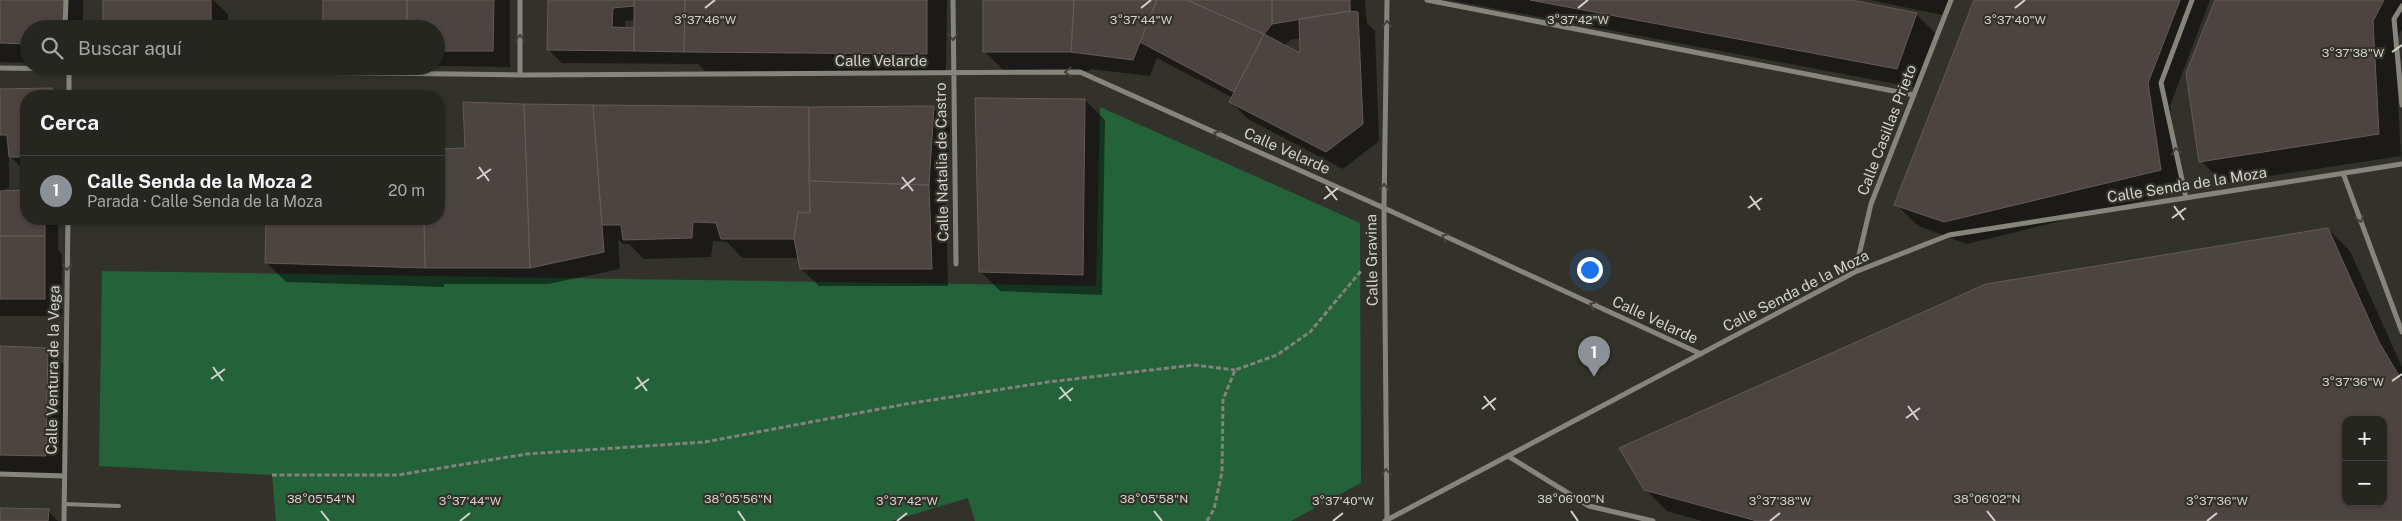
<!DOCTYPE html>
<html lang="es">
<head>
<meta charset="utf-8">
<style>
	:root { --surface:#262620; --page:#32322d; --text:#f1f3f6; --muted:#a4a5a5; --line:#42433e; --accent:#8c9099 }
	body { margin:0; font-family:"Public Sans",sans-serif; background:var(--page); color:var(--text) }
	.controls { position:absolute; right:15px; bottom:15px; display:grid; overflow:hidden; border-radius:10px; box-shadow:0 1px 4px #0004 }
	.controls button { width:45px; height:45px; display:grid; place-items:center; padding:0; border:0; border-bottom:1px solid var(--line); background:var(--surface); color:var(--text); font:25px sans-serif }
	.you { position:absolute; left:1589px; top:269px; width:18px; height:18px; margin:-12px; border:4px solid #fff; border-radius:50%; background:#1a73e8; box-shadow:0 0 0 8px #1a73e833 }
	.badge { display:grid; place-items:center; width:32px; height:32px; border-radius:50%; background:var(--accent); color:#fff; font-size:16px; font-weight:700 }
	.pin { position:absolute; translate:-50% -41px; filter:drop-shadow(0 1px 2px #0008) }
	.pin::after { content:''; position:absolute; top:26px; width:18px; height:15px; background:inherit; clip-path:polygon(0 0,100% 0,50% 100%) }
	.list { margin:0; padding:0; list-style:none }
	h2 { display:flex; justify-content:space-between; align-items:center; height:65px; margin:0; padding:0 20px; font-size:21px }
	h2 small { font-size:16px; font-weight:400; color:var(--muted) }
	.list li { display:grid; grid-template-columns:32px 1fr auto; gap:15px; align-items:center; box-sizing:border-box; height:70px; padding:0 20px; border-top:1px solid var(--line) }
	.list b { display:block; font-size:19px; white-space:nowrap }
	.list p { margin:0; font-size:16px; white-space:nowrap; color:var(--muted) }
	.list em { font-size:16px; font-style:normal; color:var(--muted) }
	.icon { flex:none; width:28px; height:28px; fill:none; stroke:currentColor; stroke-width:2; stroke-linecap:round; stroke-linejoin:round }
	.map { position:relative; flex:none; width:2402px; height:521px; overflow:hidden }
	.search { position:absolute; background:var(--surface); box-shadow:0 1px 4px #0004; left:20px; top:20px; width:425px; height:55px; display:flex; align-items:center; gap:12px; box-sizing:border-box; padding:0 18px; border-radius:28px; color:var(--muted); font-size:19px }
	.panel { position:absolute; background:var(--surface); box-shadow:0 1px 4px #0004; left:20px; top:90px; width:425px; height:135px; border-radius:20px }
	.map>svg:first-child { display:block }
</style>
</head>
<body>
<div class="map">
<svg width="2402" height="521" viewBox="0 0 2402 521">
	<rect width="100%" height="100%" fill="#33322a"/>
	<path fill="#24633a" d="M1100,107L1360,223L1361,483L1291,521H975L968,498L891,521H276L272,475L99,466L102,271L1096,286Z"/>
	<path fill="#0007" fill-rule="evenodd" d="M0,0H83V29H29V63L0,62Z
		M105,0H213L228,14L227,29H104Z
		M325,0H510V67L436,66V29Z
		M550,0H947L946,73L705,71L698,64L562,63L549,50ZM635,20V30L625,29V21Z
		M984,0H1365L1367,23L1375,31L1379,141L1343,169L1248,119L1231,102L1233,98L1157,58L1150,76L1090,69V71H1004L984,51ZM1301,38V55L1284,46L1290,40Z
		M1449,0H1845L1916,14L1936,34L1917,88Z
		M1869,0H1952L1947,16Z
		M1975,0H2210L2170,106L2182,191L1967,244L1918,226L1896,204Z
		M2217,0H2402V29L2395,44L2401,156L2223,183L2201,161Z
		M118,66H222L221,71L121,70Z
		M0,90H52L58,96H26V173L9,155V189L5,188V192L26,191V219H58V250L62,254V316H0Z
		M1085,100L1105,120L1102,295L1000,291L980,271Z
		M464,103L595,107L933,108L950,125L946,203L948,286H819L801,269L799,258H742L727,242L713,241L711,257L644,259L629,244H623L618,239L620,269L548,284H444V287L286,282L266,262L267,219H439V120L441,151L467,150Z
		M2328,229L2350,251L2402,367V521H1702L1667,511L1645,489ZM2346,420H2383V502H2346Z
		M0,347L48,349L65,366L63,473L0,472Z
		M0,509L48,511L58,521H0Z"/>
	<path fill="#4c4441" stroke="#645a57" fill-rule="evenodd" d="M0,0H64L65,29H29V44L0,43Z
		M103,0H211V29H103Z
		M323,0H407V29H323Z
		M407,0H494L493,51H436V29H407Z
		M548,0H634V6L613,8L612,27L634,28V51L547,50Z
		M634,0H685L684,52L634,51Z
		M685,0H927V54L684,52Z
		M983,0H1074L1071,52H983Z
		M1074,0H1157L1133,60L1071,52Z
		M1157,0H1187L1264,34L1234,92L1140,42Z
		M1187,0H1272V24L1264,34Z
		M1272,0H1350V11L1272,24Z
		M1530,0H1851L1917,13L1897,69Z
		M1974,0H2180L2148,83L2161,170L1944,222L1894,205Z
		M2215,0H2384L2373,21L2379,134L2199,162L2186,73Z
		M1350,11L1358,12L1363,124L1326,152L1229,102L1264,34L1300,53L1299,19Z
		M52,88V96H26V157H9L7,135H0V89Z
		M975,98L1085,99L1083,275L979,272Z
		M463,102L524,104L530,268H425L424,219H439V149L465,148Z
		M524,104L593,105L604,252L530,268Z
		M593,105L809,107L810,213L798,212L794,239H721L716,223L693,222L692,238L623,240L621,225H602Z
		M934,106L929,185L809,181V107Z
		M809,181L929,185L932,269H800L794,239L798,212L810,213Z
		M26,190V219H45V236H0V191Z
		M266,219H424L425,268L265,263Z
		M2328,228L2379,342L2402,381V521H1757L1644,490L1619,448L1986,284ZM2346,420H2383V502H2346Z
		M0,236H45V299H0Z
		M0,346L48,348L46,456L0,455Z
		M0,508L49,509L48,521H0Z"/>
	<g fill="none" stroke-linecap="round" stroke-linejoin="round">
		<path stroke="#83827b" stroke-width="3" stroke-dasharray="5 2.5" stroke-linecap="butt" d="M272,475H398L527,454L705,442L906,404L1048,382L1194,365L1235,370
			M1207,521L1214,509L1222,472L1223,400L1235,370L1277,355L1310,332L1361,271"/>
		<path stroke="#86857c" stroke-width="4" d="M64,504L119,506"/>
		<path stroke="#86857c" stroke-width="5" d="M953,0L956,264
			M1427,0L1914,95
			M2402,6L2394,19L2402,105
			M65,29L66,0
			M69,67V96
			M0,68L520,75L1080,72L1384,208L1701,354
			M520,75V0
			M2343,173L2402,332
			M2186,198L2161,83L2192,0
			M1855,272L1871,204L1951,0
			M1508,456L1589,506L1653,521
			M0,474L64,476
			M1387,520L1384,208L1387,0
			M64,521L68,219
			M1385,521L1855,272L1949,235L2402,164"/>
	</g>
	<defs><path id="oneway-chevron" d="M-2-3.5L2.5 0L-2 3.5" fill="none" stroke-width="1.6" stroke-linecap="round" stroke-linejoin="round" transform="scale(1.25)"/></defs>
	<g stroke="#44433a">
		<use href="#oneway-chevron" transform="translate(1387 24) rotate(-89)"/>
		<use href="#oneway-chevron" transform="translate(953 37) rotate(90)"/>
		<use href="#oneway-chevron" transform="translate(520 38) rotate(-90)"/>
		<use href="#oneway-chevron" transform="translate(1068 72) rotate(180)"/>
		<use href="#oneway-chevron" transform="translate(1217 134) rotate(-156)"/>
		<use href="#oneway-chevron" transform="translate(2176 151) rotate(-103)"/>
		<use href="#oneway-chevron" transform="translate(1384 187) rotate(-89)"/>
		<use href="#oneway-chevron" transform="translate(2360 219) rotate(70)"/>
		<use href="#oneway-chevron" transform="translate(1445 237) rotate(-155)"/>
		<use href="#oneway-chevron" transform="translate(67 267) rotate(91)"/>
		<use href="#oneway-chevron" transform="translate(1593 305) rotate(-155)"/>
		<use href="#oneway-chevron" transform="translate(1386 472) rotate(-91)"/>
	</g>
	<path fill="none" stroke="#d2d1cc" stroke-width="2" d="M705,8L715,0M1141,8L1151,0M1578,8L1588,0M2015,8L2025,0M2392,52L2402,45M479,167L489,181M902,177L913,191M477,179L491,169M1326,186L1337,200M901,189L915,178M1750,196L1760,210M1324,199L1338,188M2174,206L2184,220M1748,208L1762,198M2172,218L2186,208M213,367L223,381M637,377L647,391M211,379L225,369M2392,381L2402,374M1060,387L1071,401M635,389L649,379M1484,396L1495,410M1059,399L1073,388M1908,406L1918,420M1482,409L1496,398M1906,418L1920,408M321,511L329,521M738,511L745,521M1154,511L1162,521M1571,511L1578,521M1987,511L1995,521M460,521L470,513M897,521L907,513M1333,521L1343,513M1770,521L1780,513M2207,521L2217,513"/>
	<g text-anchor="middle" stroke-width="4.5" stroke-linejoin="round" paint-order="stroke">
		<g font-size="15" fill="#d2d1cc" stroke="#33322a">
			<text x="881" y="66">Calle Velarde</text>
			<text transform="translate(1887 130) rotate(-69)" y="5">Calle Casillas Prieto</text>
			<text transform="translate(1287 151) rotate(24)" y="5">Calle Velarde</text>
			<text transform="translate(942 162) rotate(-91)" y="5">Calle Natalia de Castro</text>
			<text transform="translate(2187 185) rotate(-9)" y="5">Calle Senda de la Moza</text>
			<text transform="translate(1372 260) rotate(-91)" y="5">Calle Gravina</text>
			<text transform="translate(1796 291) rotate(-27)" y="5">Calle Senda de la Moza</text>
			<text transform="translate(1655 320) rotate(25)" y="5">Calle Velarde</text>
			<text transform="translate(53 370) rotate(-89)" y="5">Calle Ventura de la Vega</text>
		</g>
	</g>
	<g font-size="12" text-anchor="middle" fill="#d2d1cc" stroke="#33322a" stroke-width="4.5" stroke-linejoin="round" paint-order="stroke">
		<text x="1578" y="24">3°37'42"W</text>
		<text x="705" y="24">3°37'46"W</text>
		<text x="1141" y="24">3°37'44"W</text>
		<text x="2015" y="24">3°37'40"W</text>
		<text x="2353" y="57">3°37'38"W</text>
		<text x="2353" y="386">3°37'36"W</text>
		<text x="321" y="503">38°05'54"N</text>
		<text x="738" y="503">38°05'56"N</text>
		<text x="1154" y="503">38°05'58"N</text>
		<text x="1571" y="503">38°06'00"N</text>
		<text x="1987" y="503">38°06'02"N</text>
		<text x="470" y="505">3°37'44"W</text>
		<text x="907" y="505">3°37'42"W</text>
		<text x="1343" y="505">3°37'40"W</text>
		<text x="1780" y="505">3°37'38"W</text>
		<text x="2217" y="505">3°37'36"W</text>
	</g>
</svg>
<div class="controls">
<button>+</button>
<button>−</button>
</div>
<div class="you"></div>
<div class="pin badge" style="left:1594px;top:377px">1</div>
<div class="search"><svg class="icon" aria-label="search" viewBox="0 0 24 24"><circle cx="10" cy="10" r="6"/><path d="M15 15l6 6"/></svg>Buscar aquí</div>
<section class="panel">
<h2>Cerca<small></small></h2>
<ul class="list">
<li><span class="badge">1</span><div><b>Calle Senda de la Moza 2</b><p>Parada · Calle Senda de la Moza</p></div><em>20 m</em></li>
</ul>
</section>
</div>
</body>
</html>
